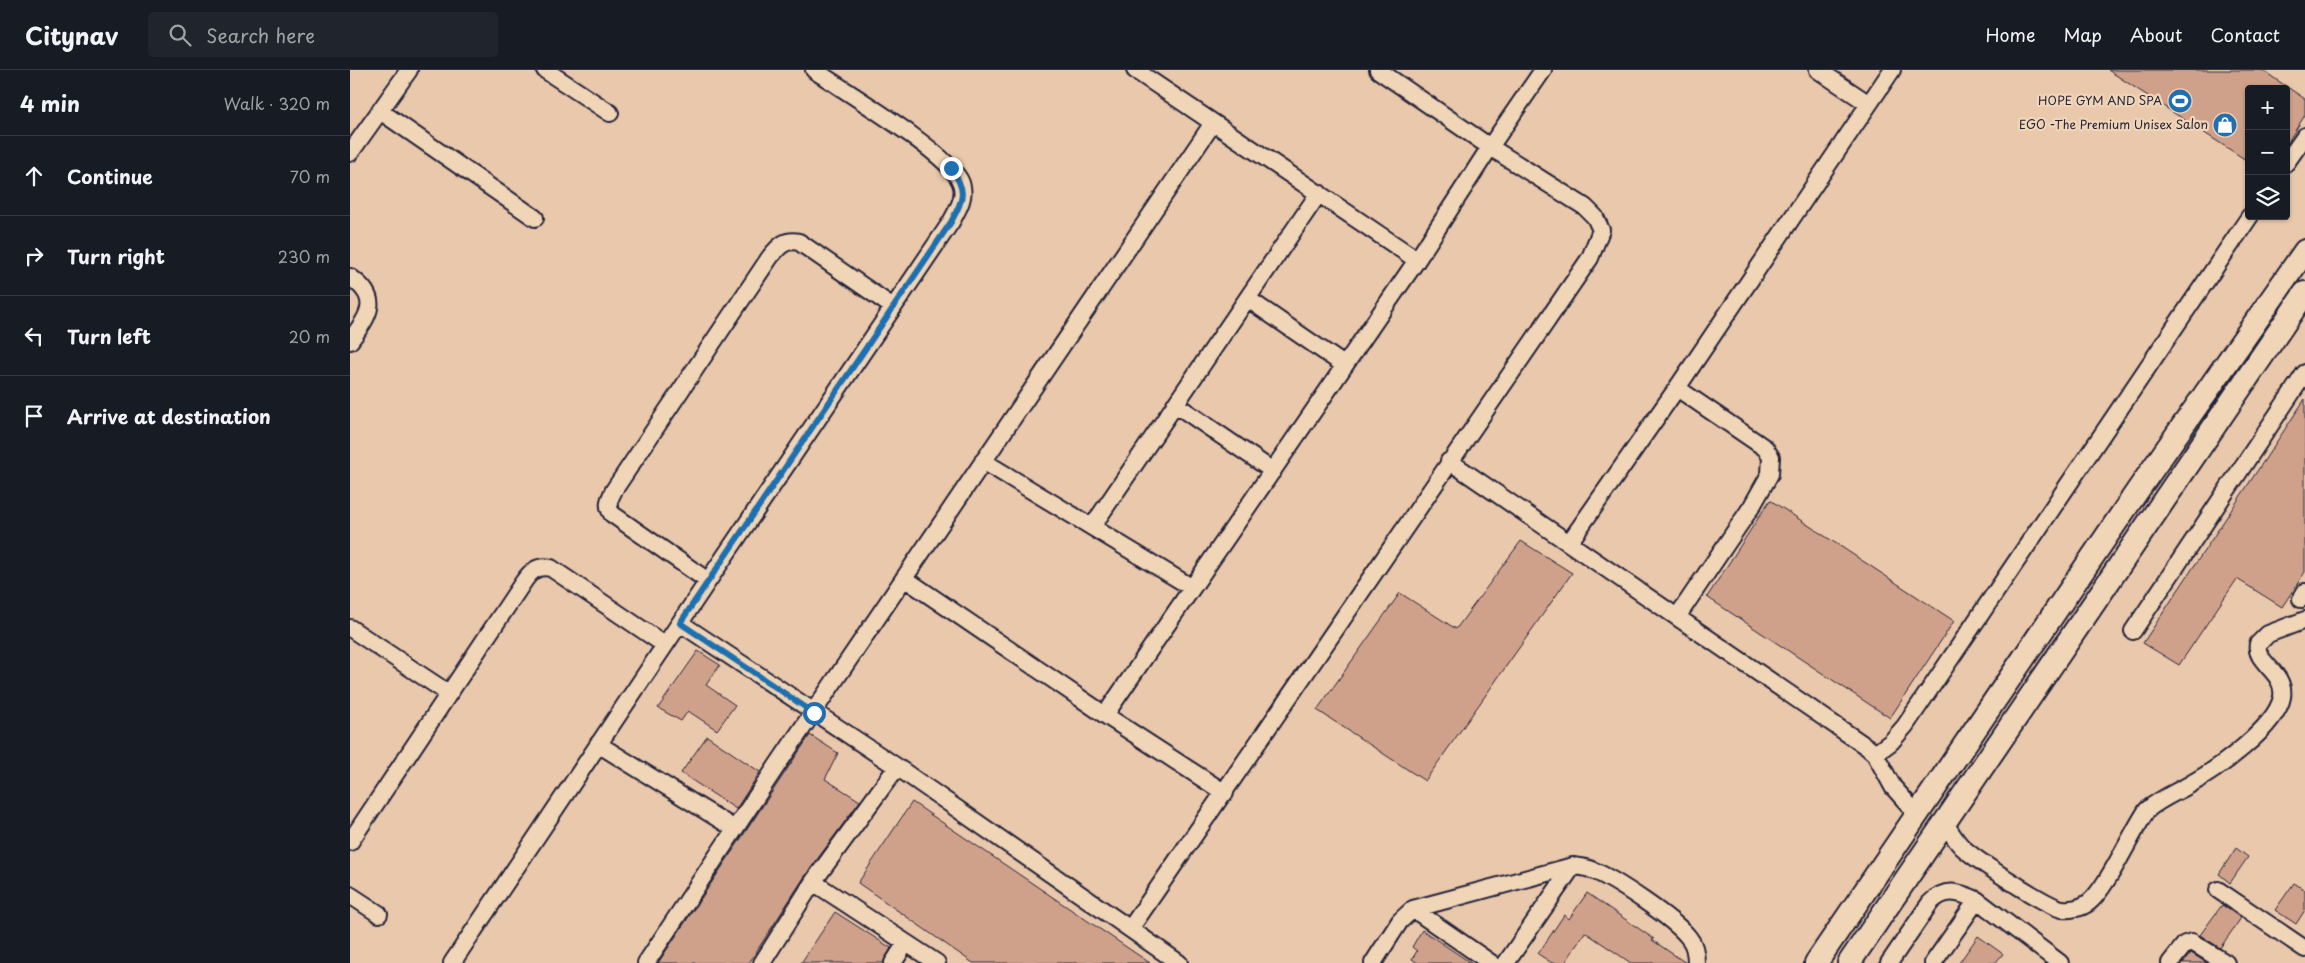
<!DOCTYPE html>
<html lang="en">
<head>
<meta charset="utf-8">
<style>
	:root { --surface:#171b24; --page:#20242c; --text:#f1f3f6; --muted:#9ea1a6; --line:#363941 }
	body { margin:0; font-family:"Playpen Sans",sans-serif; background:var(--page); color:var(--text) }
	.controls { position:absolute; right:15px; top:15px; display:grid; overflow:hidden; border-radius:5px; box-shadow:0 1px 4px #0004 }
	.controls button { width:45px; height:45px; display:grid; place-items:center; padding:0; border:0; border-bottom:1px solid var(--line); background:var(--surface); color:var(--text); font:25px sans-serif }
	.stop { position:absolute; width:15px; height:15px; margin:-11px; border:4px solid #1f6fb2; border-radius:50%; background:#fff }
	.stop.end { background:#1f6fb2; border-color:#fff; box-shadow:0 1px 5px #0008 }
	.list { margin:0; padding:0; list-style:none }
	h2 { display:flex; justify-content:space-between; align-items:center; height:65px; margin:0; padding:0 20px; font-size:21px }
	h2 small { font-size:16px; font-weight:400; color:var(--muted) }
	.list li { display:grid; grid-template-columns:32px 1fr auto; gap:15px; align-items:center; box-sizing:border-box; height:80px; padding:0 20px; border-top:1px solid var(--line) }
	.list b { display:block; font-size:19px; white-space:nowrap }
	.list em { font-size:16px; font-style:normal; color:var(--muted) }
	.icon { flex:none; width:28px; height:28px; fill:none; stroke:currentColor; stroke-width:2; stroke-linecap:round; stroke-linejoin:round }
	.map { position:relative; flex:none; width:1955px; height:893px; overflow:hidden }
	header { display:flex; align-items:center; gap:30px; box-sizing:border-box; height:70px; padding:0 25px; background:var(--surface); border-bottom:1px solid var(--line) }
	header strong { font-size:24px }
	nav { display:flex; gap:28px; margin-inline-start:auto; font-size:18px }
	.search { width:350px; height:45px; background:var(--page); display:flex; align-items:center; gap:12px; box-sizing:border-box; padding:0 18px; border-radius:5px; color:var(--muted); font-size:19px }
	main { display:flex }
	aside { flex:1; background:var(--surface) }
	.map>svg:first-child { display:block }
</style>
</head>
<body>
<header>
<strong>Citynav</strong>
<div class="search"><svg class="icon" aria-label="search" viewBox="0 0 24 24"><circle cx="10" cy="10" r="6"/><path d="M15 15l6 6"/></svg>Search here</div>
<nav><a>Home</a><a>Map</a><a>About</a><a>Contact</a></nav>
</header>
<main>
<aside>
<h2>4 min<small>Walk · 320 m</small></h2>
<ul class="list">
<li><svg class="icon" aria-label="ahead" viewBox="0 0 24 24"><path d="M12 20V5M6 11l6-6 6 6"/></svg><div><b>Continue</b></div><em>70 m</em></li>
<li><svg class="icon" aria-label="right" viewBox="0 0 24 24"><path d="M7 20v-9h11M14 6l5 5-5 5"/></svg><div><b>Turn right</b></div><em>230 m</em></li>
<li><svg class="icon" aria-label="left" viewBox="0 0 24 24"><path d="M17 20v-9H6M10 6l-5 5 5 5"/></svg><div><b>Turn left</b></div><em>20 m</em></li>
<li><svg class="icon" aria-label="arrive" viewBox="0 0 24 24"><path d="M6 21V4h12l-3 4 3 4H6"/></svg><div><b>Arrive at destination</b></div></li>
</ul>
</aside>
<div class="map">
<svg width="1955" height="893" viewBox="0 0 1955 893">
	<rect width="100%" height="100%" fill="#eac8ab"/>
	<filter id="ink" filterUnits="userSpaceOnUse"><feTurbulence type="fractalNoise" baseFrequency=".02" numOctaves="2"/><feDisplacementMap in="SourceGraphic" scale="10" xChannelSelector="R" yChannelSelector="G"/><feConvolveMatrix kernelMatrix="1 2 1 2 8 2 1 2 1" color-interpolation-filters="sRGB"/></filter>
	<g filter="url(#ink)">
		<path fill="#d0a18a" stroke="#22223b" d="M1758,0H1912L1955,29V45L1936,75V19H1899V92Z
			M1955,329V502L1932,537L1887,509L1829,595L1793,573Z
			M1420,430L1604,551L1540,648L1357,527Z
			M1171,471L1222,503L1075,711L967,640L1050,523L1106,559Z
			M348,581L370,595L356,615L385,635L367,660L338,641L331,651L308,638Z
			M460,665L488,683L475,709L510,731L455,806L399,893H308Z
			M357,666L410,702L386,739L331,703Z
			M562,732L800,893H623L508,813Z
			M1886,778L1898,787L1880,813L1869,804Z
			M1944,813L1955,820V840L1946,854L1925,840Z
			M1237,823L1304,869L1302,870L1336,893H1281L1235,862L1215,893H1202L1188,884L1214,845L1219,849Z
			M1872,835L1891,848L1870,878L1850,865Z
			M485,842L541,878L533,893H451Z
			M1072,860L1121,893H1068L1062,889L1067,881L1062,877Z
			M1628,866L1653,884L1645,893H1609Z
			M1841,883L1857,893H1833Z"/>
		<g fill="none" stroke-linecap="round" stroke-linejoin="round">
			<defs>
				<path id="street" d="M195,0L260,43
					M785,0L1067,190
					M1468,0L1519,34
					M30,41L185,148
					M0,83L59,0
					M1936,93L1955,66
					M0,207C32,229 19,245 0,271
					M898,229L994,295
					M825,334L923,401
					M633,391L841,517
					M1099,391L1517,677L1525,684L1543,717L1567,744
					M742,457L969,123
					M1219,473L1327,318L1542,0
					M554,508L755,645L875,723
					M358,511L262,444C256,435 259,430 264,420L420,187C429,176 435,169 449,172L543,237
					M1951,529L1955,522
					M1327,547L1402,436L1420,404L1421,387L1415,378L1327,318
					M330,553L547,697L829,893
					M0,558L98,623
					M1783,561L1955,303
					M755,645L1067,190L1140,77L1193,0
					M248,674L385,759
					M1525,684L1541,672L1555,656L1900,146
					M1595,753C1600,761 1605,770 1612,777C1626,790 1696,836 1712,839C1720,840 1731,838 1738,833C1756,820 1782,762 1797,740C1810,729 1825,723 1839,715C1866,700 1926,658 1932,627C1936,602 1904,593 1908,574L1918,564L1955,550
					M0,772L174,511C181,501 188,495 201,498L315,575
					M463,812L587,893
					M1868,820L1955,879
					M0,825L29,844
					M1063,839L1141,893
					M780,859L1240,188L1251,160L1245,147L1235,137L1140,77L1028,0
					M102,893L358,511L601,152C608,139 616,127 611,113C601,84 493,20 464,0
					M296,893L428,694L863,53
					M412,893L463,812L547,697
					M543,893L556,873
					M1023,893L1050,851L1063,839L1223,796C1230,797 1236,797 1242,800C1263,808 1326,850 1339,868C1345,875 1346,884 1346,893
					M1156,893L1223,796
					M1539,893L1580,833C1595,817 1609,822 1627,830L1710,893
					M1583,893L1627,830
					M1820,893L1835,874L1842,872L1876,893"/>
				<path id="secondary" d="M1466,893L1788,420L1955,181
					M1499,893L1955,223"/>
			</defs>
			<use href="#street" stroke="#22223b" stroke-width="20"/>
			<use href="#secondary" stroke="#22223b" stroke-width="26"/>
			<use href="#street" stroke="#f0d5b7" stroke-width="16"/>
			<use href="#secondary" stroke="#f0d5b7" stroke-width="22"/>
		</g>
	</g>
	<g fill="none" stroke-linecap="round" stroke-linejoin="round" filter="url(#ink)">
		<path stroke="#1f6fb2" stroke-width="6" d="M464,643L330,553L601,152C614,128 617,121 601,98"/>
	</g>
	<defs>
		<symbol id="stadium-disc" viewBox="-11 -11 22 22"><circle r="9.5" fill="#1f6fb2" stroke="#f0d5b7"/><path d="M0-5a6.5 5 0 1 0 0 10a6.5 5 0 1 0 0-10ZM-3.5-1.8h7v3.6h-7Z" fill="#fff"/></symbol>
		<symbol id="shop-disc" viewBox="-11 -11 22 22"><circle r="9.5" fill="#1f6fb2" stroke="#f0d5b7"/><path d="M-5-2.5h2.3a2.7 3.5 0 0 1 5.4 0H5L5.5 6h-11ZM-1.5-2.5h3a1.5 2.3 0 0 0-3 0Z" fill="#fff"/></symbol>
	</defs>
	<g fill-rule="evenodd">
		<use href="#stadium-disc" x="1816" y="17" width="28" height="28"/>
		<use href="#shop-disc" x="1861" y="41" width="28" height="28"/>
	</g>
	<g text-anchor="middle" stroke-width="4.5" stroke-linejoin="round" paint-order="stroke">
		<g font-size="12" fill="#22223b" stroke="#f0d5b7" text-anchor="end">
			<text x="1812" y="35">HOPE GYM AND SPA</text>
			<text x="1858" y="59">EGO -The Premium Unisex Salon</text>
		</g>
	</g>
</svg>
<div class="controls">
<button>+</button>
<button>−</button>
<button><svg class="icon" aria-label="layers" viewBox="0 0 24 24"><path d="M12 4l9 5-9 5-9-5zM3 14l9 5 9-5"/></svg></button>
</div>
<div class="stop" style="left:464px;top:643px"></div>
<div class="stop end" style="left:601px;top:98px"></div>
</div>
</main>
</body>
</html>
